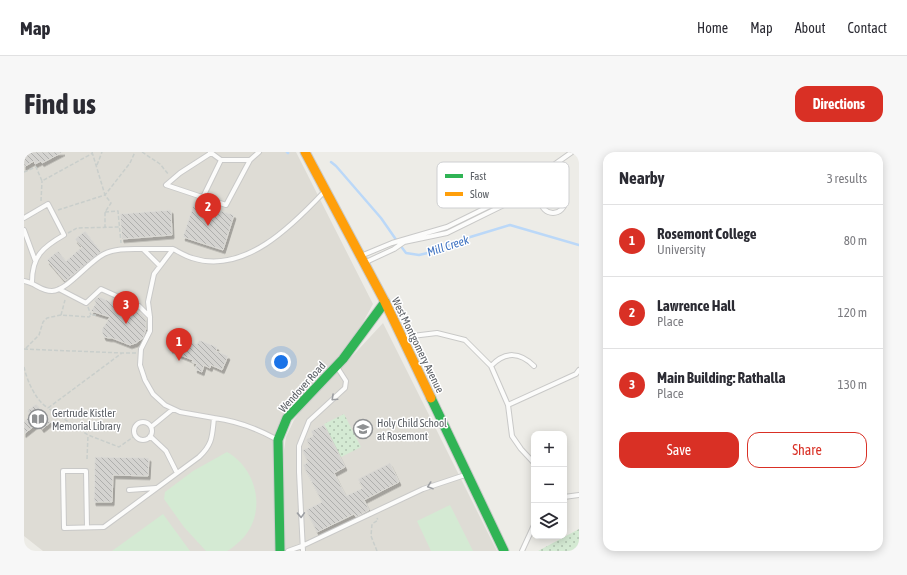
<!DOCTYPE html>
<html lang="en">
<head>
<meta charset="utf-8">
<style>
	:root { --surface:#fff; --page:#f7f7f7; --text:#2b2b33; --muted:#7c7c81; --line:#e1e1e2; --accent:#d93025 }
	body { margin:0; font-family:"Asap Condensed",sans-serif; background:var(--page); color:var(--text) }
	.controls { position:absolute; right:12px; bottom:12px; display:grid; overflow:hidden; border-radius:8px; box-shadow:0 2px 10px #0003 }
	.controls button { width:36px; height:36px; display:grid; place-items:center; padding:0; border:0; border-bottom:1px solid var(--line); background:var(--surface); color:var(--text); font:20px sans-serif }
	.you { position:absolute; left:257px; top:210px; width:14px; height:14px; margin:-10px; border:3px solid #fff; border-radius:50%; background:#1a73e8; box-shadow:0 0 0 6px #1a73e833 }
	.badge { display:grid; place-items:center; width:26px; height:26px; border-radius:50%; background:var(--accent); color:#fff; font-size:13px; font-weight:700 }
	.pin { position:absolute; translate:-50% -33px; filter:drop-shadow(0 1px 2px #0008) }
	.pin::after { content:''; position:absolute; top:21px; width:14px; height:12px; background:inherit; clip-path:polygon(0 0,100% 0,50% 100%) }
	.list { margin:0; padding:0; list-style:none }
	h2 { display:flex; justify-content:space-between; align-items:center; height:52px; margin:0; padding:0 16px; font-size:17px }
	h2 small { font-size:13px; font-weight:400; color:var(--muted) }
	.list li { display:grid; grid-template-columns:26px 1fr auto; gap:12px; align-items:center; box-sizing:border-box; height:72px; padding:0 16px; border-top:1px solid var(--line) }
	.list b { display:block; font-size:15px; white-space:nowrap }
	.list p { margin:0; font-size:13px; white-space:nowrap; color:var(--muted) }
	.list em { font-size:13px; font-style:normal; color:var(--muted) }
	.actions { display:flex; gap:8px; padding:12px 16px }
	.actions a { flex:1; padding:9px 0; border:1px solid var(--accent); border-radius:12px; text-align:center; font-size:14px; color:var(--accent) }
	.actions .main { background:var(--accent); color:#fff }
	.icon { flex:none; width:22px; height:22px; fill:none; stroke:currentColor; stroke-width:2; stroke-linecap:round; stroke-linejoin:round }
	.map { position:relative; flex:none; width:555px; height:399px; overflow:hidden; border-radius:12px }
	header { display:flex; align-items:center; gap:24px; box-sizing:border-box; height:56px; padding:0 20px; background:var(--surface); border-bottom:1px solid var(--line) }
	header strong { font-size:19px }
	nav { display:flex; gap:22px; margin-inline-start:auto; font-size:14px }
	.intro { display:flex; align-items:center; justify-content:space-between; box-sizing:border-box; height:96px; padding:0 24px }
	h1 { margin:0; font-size:28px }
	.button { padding:10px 18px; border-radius:12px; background:var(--accent); color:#fff; font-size:14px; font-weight:700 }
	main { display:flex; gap:24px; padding:0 24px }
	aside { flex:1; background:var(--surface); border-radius:12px; box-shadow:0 2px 10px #0003 }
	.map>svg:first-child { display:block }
</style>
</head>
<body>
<header>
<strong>Map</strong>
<nav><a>Home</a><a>Map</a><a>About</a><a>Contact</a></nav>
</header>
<div class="intro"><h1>Find us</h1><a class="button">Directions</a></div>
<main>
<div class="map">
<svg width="555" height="399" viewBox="0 0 555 399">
	<defs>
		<pattern id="grass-dots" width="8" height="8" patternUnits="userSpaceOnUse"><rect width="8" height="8" fill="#d4ead3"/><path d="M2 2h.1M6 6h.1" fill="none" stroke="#afc1af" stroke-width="1.8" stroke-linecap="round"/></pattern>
		<pattern id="building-back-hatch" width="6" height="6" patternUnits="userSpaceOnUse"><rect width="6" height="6" fill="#d4d3d0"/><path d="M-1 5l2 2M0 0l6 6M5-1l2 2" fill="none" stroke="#afafad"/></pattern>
		<filter id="shadow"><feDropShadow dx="2" dy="3.5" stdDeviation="0" flood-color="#0004"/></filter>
	</defs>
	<rect width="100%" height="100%" fill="#edece7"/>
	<path fill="#dedcd5" d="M0,0H272L349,152L337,174L321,197L262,261L251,399H19L0,384Z
		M359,171L473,399H261L259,305L262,285L270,268L281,253L321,212Z"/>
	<path fill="url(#grass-dots)" d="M320,262L337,295L317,305L300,272Z
		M555,377V399H514Z"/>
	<path fill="#d4ead3" d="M203,300C232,316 243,358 220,385C215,390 209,396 203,399C197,399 188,399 182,399L160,375L140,347L141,340L169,319Z
		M426,353L449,399H407L393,369Z
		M139,362L166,399H88Z"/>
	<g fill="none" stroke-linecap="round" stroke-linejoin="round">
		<path stroke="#bbd8f8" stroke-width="2.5" d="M263,0L264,1
			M307,10L312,14L357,66L373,89
			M376,93L382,101L395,103L408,100L443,86L486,73L555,93"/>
	</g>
	<path fill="url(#building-back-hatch)" stroke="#dcdbd6" filter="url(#shadow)" d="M0,0H39L18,11L17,9L11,12L10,9L0,15Z
		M170,51L210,63L199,98L159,85Z
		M147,58L148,83L98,87L96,62Z
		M61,79L77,100L41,129L23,108L34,99L42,109L58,95L51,87Z
		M76,145L87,150L92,148L100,151L107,154L106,157L118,162L122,168V177L119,186L112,191L106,193L88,186H85L80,185L78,180V177L86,165L67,159L72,151L70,148L73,146Z
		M157,186L173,192L175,188L193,195L192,199L204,204L198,218L187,213L186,216L180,213L178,220L171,217L173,212L168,210L169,208L151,201L152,199L146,197L150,188L156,190Z
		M12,252L27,270L18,277L14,271L0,282V269L7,264L3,259Z
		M300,273L321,315L310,321L322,344L339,336L334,327L366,311L375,330L340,348L345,358L332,365L330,362L293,380L282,358L298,350L279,313L284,310L278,298L286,295L282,287L289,284L287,279Z
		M71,305L125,306L124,324L89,323L88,350H70Z"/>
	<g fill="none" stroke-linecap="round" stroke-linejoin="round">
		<defs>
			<path id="lane" d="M186,0L197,8H226L235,0
				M187,1L156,21L142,33L202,53L226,8
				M517 49a12 12 0 1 1 24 0a12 12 0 1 1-24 0Z
				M179,45L197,8
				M0,66L24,52L40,83C19,95 8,104 8,130
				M0,78L11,108
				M149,97C155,100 161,104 168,106C220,123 268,74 300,40
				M339,103L368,91L423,75L486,44L548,0
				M342,110L370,97L380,90L423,81L498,44L518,42
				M136,114L119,97H149L130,122L124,150L126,165V179L117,197L116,213L121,228L129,242L141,253L156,260L190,266
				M0,129C12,131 16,139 28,139C44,138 64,110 80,102C92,96 106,97 119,97
				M35,137L62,151L77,137L115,154L126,165
				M380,185L413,181L441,188L467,214L484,253L488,284L497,297L510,311
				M467,214C481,199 496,200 510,214
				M484,253L552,222L555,218
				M110 279a9 9 0 1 1 18 0a9 9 0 1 1-18 0Z
				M127,275L149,257
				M126,284L142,299L153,321
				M105,338L132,336
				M540,345L555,343
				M63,375L62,319H39L40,376L80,375L175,305C189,292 188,284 190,266C213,269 232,276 252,287
				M264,399L278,394L399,337L441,323
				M279,399L275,320V294L285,269L321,236L322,229L313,215
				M498,399L510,373"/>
			<path id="fast" d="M407,246L480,399
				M256,399L254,288L263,266L319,207L361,150"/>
			<path id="slow" d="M281,0L361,150L407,246"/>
		</defs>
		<use href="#lane" stroke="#c9c9c8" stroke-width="6"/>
		<use href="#fast" stroke="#c9cac9" stroke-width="11"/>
		<use href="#slow" stroke="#c9cac9" stroke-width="11"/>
		<path stroke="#c9cecb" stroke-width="1.5" stroke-dasharray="4 2" stroke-linecap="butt" d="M68,0L81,43L87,51L81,60V75
			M118,0L136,12L145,23
			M73,13L78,0
			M0,20L12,15L18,29L69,1
			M17,49L18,29
			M34,58L81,43L106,11L111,0
			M81,60L94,59L97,91
			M44,81L53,76L95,75
			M64,155L67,163
			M37,163L41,148
			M2,196L15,183L19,170L23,166L37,163L65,165L67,163H72
			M0,197L98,201
			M112,201H98L24,256L64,283L95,295L112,283
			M0,215C3,229 12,249 24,256
			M63,307L64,283
			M353,399L347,384L348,372L354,368L353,366"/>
		<use href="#lane" stroke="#fcfcfb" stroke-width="4"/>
		<use href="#fast" stroke="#30b455" stroke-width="9"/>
		<use href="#slow" stroke="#ff9f0a" stroke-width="9"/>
	</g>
	<defs><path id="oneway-chevron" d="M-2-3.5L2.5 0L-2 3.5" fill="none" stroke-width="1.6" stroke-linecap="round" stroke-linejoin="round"/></defs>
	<g stroke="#9c9ea2">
		<use href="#oneway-chevron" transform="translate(310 246) rotate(137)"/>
		<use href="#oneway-chevron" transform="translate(406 334) rotate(161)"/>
		<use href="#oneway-chevron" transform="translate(277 363) rotate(88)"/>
	</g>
	<defs>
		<symbol id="library-ring" viewBox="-11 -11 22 22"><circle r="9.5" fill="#fff" stroke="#8f9193" stroke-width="1.5"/><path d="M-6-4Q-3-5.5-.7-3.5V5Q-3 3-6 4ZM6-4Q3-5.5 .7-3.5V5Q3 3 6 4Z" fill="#8f9193"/></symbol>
		<symbol id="school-ring" viewBox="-11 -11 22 22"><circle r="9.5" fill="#fff" stroke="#8f9193" stroke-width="1.5"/><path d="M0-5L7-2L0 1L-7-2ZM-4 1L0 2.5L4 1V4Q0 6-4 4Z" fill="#8f9193"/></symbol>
	</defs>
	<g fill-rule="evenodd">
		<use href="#library-ring" x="3" y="256" width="22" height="22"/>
		<use href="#school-ring" x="328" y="266" width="22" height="22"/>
	</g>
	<g text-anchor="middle" stroke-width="3" stroke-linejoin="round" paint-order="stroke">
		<g font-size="11" fill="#5c6066" stroke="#fff">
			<text transform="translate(394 193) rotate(64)" y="4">West Montgomery Avenue</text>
			<text transform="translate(278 235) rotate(-48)" y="4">Wendover Road</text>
		</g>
		<g font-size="11" fill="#5c6066" stroke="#fff" text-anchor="start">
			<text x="28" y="265">Gertrude Kistler<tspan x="28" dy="13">Memorial Library</tspan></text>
			<text x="353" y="275">Holy Child School<tspan x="353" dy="13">at Rosemont</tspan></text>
		</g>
		<g font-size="12" font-style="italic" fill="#3e72c1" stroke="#fff">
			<text transform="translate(424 94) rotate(-18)" y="4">Mill Creek</text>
		</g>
	</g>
	<rect x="413" y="10" width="132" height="46" rx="6" fill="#fff" stroke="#cecfd1" stroke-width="1"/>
	<rect x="421" y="22" width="18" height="4" fill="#30b455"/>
	<rect x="421" y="40" width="18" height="4" fill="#ff9f0a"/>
	<g font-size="11" fill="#5c6066">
		<text x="446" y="28">Fast</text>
		<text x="446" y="46">Slow</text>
	</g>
</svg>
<div class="controls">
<button>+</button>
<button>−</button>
<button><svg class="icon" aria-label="layers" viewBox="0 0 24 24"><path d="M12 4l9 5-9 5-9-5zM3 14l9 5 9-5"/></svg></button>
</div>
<div class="you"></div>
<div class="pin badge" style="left:155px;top:209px">1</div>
<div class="pin badge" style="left:184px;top:74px">2</div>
<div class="pin badge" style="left:102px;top:172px">3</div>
</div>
<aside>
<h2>Nearby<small>3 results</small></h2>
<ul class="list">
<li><span class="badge">1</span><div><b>Rosemont College</b><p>University</p></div><em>80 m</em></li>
<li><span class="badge">2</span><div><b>Lawrence Hall</b><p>Place</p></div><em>120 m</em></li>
<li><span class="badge">3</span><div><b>Main Building: Rathalla</b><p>Place</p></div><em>130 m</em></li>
</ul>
<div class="actions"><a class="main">Save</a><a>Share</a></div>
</aside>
</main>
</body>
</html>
